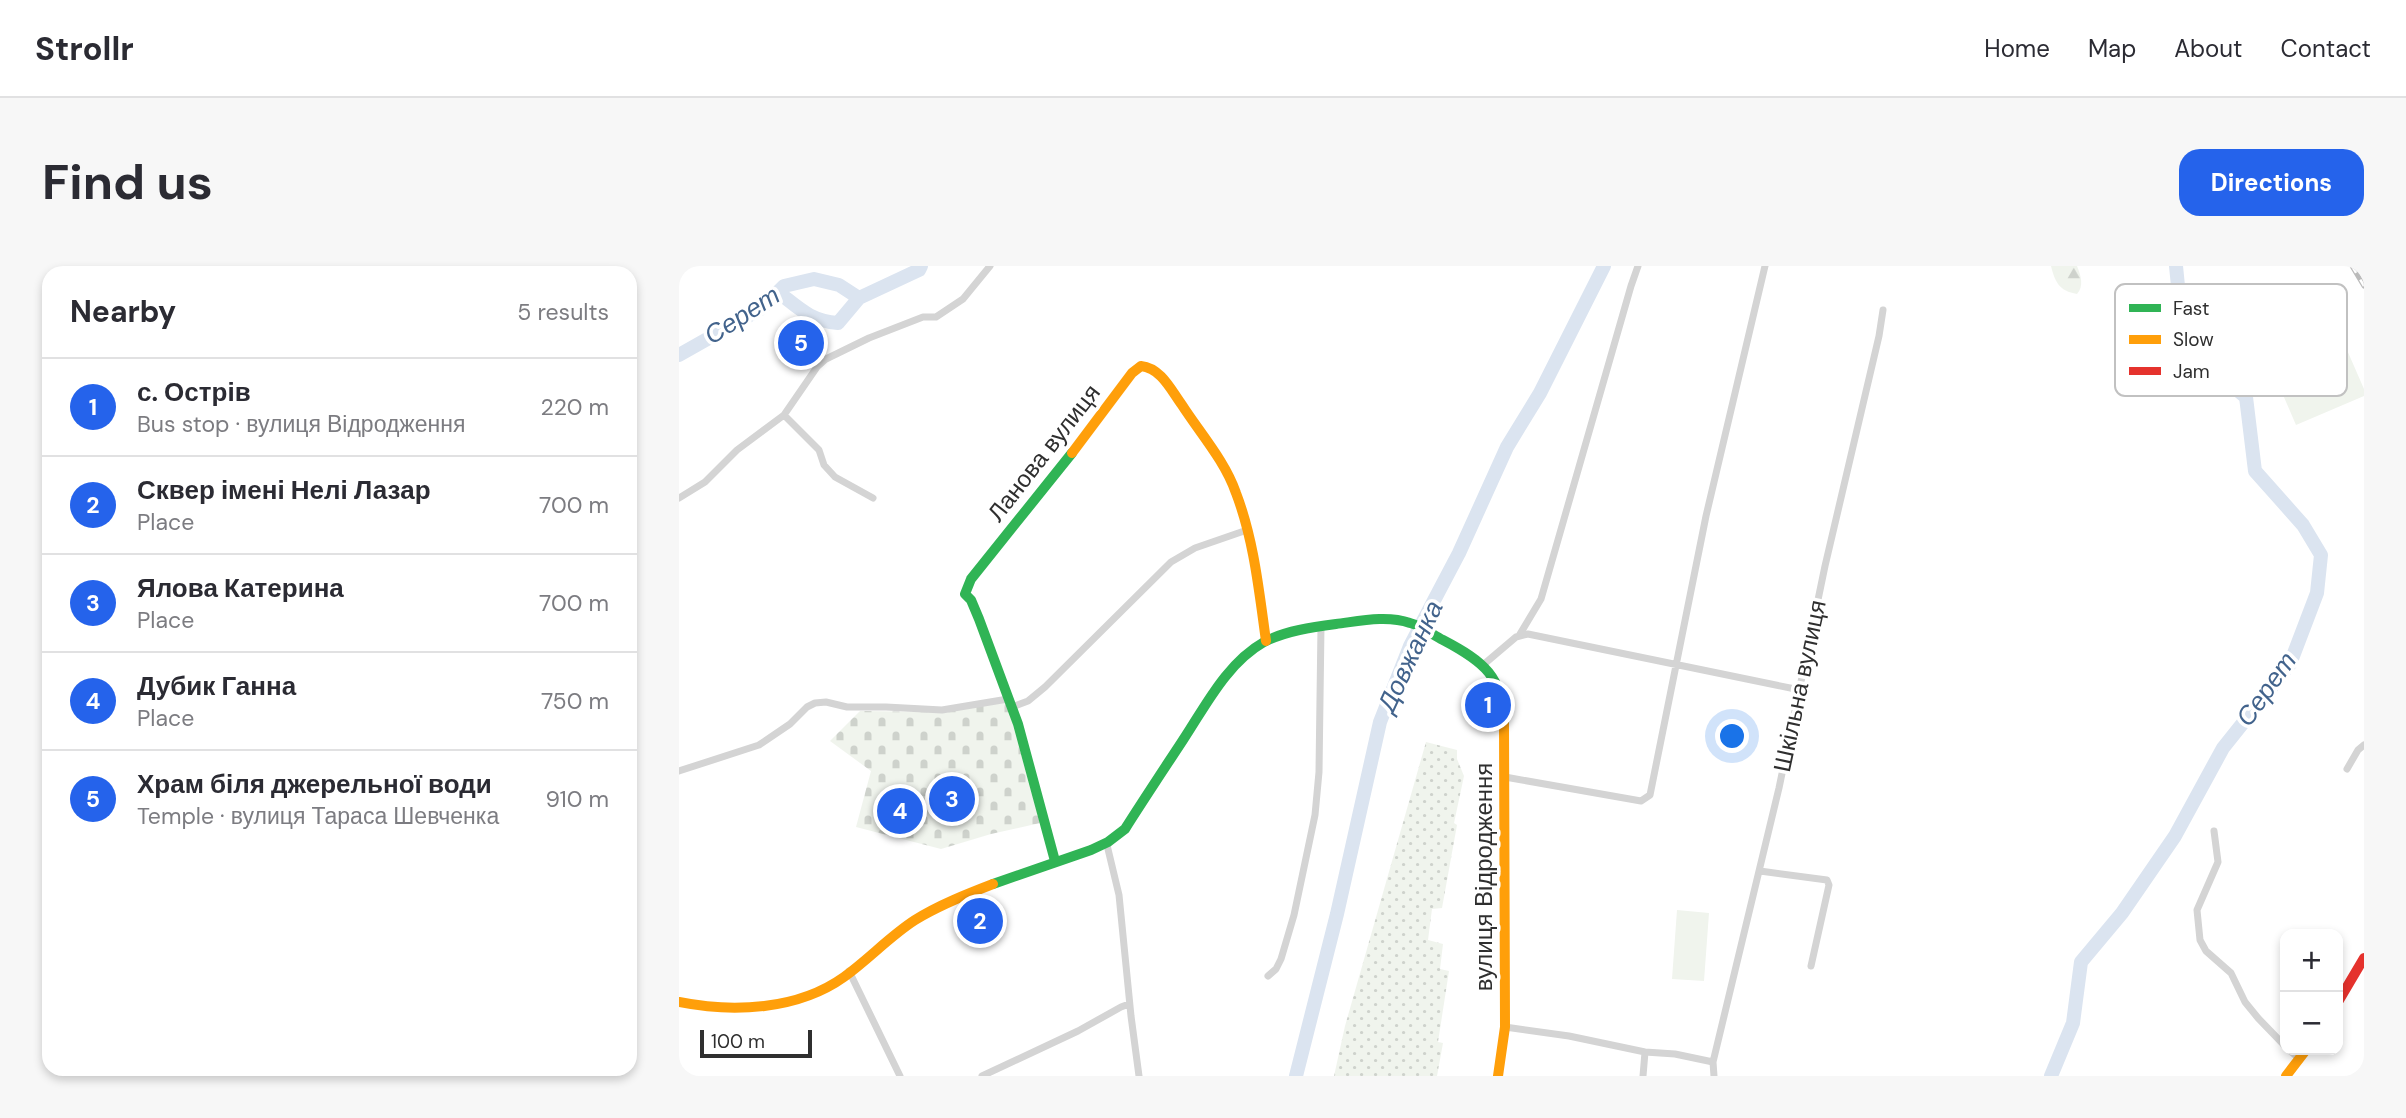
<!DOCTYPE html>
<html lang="en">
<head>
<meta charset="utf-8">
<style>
	:root { --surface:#fff; --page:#f7f7f7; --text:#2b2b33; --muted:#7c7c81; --line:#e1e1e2; --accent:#2563eb }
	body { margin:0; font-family:"DM Sans",sans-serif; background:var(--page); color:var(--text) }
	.controls { position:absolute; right:21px; bottom:21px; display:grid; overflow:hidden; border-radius:14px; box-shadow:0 4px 10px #0003 }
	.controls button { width:63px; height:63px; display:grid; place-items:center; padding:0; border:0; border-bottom:2px solid var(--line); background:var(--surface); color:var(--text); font:35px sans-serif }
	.scale { position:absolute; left:21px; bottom:18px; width:112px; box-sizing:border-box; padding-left:7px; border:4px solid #2f2f2f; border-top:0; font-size:19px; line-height:24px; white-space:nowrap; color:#2f2f2f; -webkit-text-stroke:5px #fff; paint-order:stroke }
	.you { position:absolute; left:1054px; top:471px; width:24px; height:24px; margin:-18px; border:5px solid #fff; border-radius:50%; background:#1a73e8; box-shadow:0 0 0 10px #1a73e833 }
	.badge { display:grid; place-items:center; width:46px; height:46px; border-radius:50%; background:var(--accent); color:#fff; font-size:23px; font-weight:700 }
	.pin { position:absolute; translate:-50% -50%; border:4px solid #fff; box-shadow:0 2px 7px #0006 }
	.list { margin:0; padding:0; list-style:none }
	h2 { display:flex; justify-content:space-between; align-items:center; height:91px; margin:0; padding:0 28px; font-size:30px }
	h2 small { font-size:23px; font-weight:400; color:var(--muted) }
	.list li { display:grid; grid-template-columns:46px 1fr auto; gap:21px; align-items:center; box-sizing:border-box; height:98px; padding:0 28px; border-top:2px solid var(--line) }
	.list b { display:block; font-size:26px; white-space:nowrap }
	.list p { margin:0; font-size:23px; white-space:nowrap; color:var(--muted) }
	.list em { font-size:23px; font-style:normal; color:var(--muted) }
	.map { position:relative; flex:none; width:1685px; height:810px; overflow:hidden; border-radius:21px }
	header { display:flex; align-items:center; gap:42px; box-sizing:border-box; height:98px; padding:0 35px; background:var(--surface); border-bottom:2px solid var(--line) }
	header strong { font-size:33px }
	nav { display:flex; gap:38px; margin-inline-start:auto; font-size:24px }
	.intro { display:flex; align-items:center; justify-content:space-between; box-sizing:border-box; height:168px; padding:0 42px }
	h1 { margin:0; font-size:49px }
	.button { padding:18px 32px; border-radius:21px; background:var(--accent); color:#fff; font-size:24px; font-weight:700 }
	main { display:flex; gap:42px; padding:0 42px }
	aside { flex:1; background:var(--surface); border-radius:21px; box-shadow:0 4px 10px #0003 }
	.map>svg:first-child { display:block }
</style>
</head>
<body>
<header>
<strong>Strollr</strong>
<nav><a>Home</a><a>Map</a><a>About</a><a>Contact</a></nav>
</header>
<div class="intro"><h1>Find us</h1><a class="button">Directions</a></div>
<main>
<aside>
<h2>Nearby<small>5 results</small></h2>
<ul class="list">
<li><span class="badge">1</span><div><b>с. Острів</b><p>Bus stop · вулиця Відродження</p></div><em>220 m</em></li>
<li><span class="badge">2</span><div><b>Сквер імені Нелі Лазар</b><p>Place</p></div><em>700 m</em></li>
<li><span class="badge">3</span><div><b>Ялова Катерина</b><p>Place</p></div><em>700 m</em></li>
<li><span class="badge">4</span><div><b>Дубик Ганна</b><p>Place</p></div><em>750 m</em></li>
<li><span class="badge">5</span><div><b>Храм біля джерельної води</b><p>Temple · вулиця Тараса Шевченка</p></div><em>910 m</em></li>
</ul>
</aside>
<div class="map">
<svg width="1685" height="810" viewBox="0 0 1685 810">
	<defs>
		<pattern id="forest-firs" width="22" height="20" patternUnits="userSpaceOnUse" patternTransform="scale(1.75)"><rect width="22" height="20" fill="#f0f4ed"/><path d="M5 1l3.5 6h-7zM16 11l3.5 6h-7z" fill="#ced2cc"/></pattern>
		<pattern id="cemetery-stones" width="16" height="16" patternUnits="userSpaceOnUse" patternTransform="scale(1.75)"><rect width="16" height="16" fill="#f0f4ed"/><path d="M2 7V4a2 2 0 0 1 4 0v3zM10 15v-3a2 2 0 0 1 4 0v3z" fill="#ced2cc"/></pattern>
		<pattern id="garden-dots" width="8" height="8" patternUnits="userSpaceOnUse" patternTransform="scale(1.75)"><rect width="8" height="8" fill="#f0f4ed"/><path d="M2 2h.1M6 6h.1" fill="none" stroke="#ced2cc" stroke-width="1.8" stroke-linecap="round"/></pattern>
	</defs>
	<rect width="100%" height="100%" fill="#fff"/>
	<path fill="url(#forest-firs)" d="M1372,0H1398C1402,10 1405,20 1398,28C1380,25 1376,16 1372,0Z"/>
	<path fill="url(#cemetery-stones)" d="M316,437H326L329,441L361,557L312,568L262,583L177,561L192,505L151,475L181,445L268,446Z"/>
	<path fill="url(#garden-dots)" d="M747,476L778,484V493L785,510L775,557L778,559L763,642L753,643L749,674L764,678L761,703L770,705L759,776L764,777L758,810H655L666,760Z"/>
	<path fill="#f0f4ed" d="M1641,22L1685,123V130L1617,159L1571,52Z
		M998,644L1030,647L1025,715L993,713Z"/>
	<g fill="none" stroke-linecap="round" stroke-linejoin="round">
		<path stroke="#dbe4f0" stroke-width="14" d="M99,26C120,42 131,55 159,57L180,32
			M0,89L83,42L105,20L135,13L160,19L180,32L240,4L242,0
			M617,810L658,648L701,456L731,380L780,287L828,181L861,127L925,0
			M1372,810L1394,757L1402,696L1443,647L1496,570L1544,482L1611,398L1638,327L1642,289L1624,259L1576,205L1567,131L1505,80L1497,0"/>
		<path stroke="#d4d4d4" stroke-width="7" d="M105,149L140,184L145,199L156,211L194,232
			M0,232L26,216L58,184L105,149L138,101L147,93L190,72L244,51H257L284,33L311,0
			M841,368L862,333L952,20L959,0
			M804,399L837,371L849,368L1121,424
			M333,441L349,435L366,421L492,296L516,282L568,264
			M1668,503L1679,484L1685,479
			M0,505L80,479L111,458L128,441L136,437L147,436L168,441H207L263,444L329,433
			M826,511L962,535L971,529L1027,250L1086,0
			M1535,565L1539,596L1518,644L1521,674L1527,685L1552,707L1566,736L1579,752L1606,780
			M428,579L440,629L452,750L460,810
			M1081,605L1148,614L1150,619L1132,700
			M170,705L221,810
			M589,710L597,703L602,693L615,649L636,549L640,506L642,360
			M826,761L890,770L966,786L996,788L1034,796
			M1610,784L1621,793
			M303,810L399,765L442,741L450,738
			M964,810L966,786
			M1035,810L1034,796L1100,522L1146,300L1200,70L1204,44"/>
		<path stroke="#30b455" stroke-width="10" d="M376,595L339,458L300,353L292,334L286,328L292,313L393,187
			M314,618L412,584L429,576L446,563C465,533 485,503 504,474C527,439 548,397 585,376C606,365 634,361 657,358C681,355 708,349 731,357C743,360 754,369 764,374C804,395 825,411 825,458"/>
		<path stroke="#ff9f0a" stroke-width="10" d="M393,187L453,107L462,100C482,102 492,124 503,139C521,167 546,195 557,227C575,274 580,325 587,375
			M0,736C54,747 119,744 165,711C190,693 211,670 236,654C260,639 288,628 314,618
			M819,810L826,761L825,458
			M1607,810L1627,784"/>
		<path stroke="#e5322d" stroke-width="10" d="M1659,736L1685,692"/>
		<defs>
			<path id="rail" d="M1673,0L1685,20"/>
		</defs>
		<use href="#rail" stroke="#bbb" stroke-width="5"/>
		<use href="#rail" stroke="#fff" stroke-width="2.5" stroke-dasharray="8" stroke-linecap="butt"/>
	</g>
	<g text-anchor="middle" stroke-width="7" stroke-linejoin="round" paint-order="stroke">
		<g font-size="24" fill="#2f2f2f" stroke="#fff">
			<text transform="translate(365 187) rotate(-52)" y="8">Ланова вулиця</text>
			<text transform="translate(1121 420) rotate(-78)" y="8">Шкільна вулиця</text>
			<text transform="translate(805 611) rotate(-90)" y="8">вулиця Відродження</text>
		</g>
		<g font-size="26" font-style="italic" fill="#42638c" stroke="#fff">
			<text transform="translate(63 49) rotate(-33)" y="9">Серет</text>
			<text transform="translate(731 390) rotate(-65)" y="9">Довжанка</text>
			<text transform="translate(1587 423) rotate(-55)" y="9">Серет</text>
		</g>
	</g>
	<rect x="1436" y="18" width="232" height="112" rx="10" fill="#fff" stroke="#c1c1c1" stroke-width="2"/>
	<rect x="1450" y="38" width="32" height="8" fill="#30b455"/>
	<rect x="1450" y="69" width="32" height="9" fill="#ff9f0a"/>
	<rect x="1450" y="101" width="32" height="8" fill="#e5322d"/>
	<g font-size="19" fill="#2f2f2f">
		<text x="1494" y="49">Fast</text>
		<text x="1494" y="80">Slow</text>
		<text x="1494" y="112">Jam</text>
	</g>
</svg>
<div class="controls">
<button>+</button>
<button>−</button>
</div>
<div class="scale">100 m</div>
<div class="you"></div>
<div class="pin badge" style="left:809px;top:439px">1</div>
<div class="pin badge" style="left:301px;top:655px">2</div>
<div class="pin badge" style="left:273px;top:533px">3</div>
<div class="pin badge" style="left:221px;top:545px">4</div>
<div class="pin badge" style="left:122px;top:77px">5</div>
</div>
</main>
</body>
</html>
